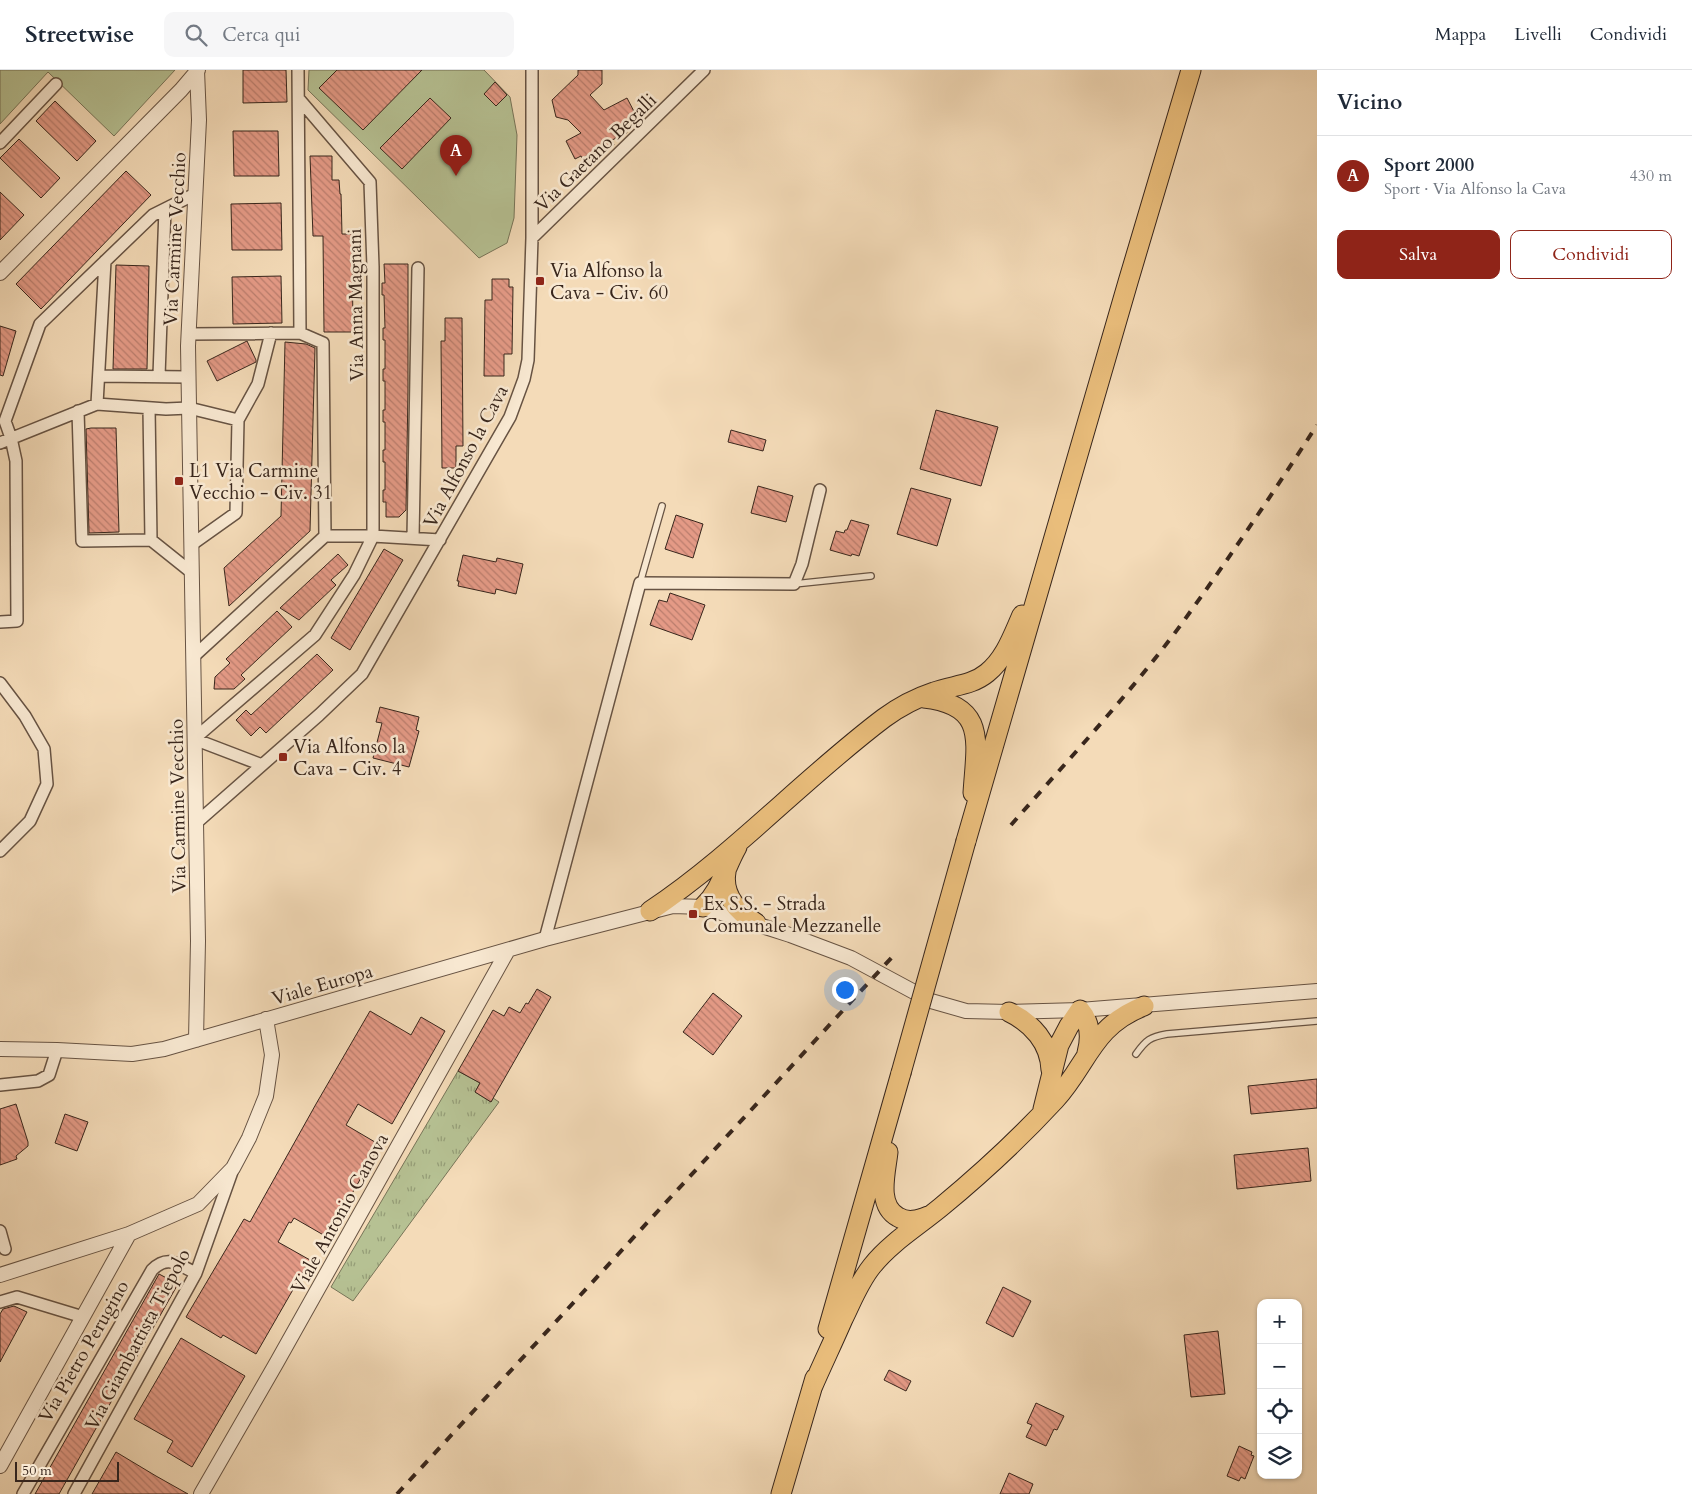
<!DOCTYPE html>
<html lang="it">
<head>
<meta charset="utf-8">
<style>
	:root { --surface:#fff; --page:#f6f6f7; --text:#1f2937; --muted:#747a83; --line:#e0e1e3; --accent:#8f2418 }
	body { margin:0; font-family:Cardo,serif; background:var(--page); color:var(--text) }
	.controls { position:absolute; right:15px; bottom:15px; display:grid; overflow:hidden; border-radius:10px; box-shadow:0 1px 4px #0004 }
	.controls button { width:45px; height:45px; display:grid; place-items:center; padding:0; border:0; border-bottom:1px solid var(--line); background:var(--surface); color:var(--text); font:25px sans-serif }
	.scale { position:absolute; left:15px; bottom:12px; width:104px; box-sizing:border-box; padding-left:5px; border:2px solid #38261c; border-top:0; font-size:14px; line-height:18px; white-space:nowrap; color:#38261c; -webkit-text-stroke:4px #f8e8d1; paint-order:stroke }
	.you { position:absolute; left:844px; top:919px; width:18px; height:18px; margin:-12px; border:4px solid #fff; border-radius:50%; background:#1a73e8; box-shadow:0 0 0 8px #1a73e833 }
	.badge { display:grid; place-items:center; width:32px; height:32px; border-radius:50%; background:var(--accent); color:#fff; font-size:16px; font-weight:700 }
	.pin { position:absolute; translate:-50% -41px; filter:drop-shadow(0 1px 2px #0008) }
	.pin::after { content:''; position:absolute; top:26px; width:18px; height:15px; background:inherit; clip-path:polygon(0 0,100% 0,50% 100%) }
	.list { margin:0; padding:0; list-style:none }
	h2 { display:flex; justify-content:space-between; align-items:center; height:65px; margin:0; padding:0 20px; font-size:21px }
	h2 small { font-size:16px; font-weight:400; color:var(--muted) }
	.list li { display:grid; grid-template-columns:32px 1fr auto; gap:15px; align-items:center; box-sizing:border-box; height:80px; padding:0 20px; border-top:1px solid var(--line) }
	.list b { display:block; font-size:19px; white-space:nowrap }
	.list p { margin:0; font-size:16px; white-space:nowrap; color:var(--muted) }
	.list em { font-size:16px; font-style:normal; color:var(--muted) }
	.actions { display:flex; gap:10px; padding:15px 20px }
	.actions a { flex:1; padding:11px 0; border:1px solid var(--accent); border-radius:10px; text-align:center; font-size:18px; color:var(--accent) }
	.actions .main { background:var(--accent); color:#fff }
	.icon { flex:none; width:28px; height:28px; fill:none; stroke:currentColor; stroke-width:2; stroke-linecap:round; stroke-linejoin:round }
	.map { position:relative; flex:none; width:1317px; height:1424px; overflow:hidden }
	header { display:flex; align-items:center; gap:30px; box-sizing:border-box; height:70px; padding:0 25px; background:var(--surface); border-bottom:1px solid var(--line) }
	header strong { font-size:24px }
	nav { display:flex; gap:28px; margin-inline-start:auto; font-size:18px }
	.search { width:350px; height:45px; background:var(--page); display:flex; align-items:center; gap:12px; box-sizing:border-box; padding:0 18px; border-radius:10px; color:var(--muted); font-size:19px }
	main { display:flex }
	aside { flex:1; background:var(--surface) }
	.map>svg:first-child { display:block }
</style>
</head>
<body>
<header>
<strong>Streetwise</strong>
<div class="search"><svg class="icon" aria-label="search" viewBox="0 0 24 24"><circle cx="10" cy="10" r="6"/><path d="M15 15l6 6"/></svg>Cerca qui</div>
<nav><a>Mappa</a><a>Livelli</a><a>Condividi</a></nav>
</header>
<main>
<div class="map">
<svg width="1317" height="1424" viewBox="0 0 1317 1424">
	<defs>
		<pattern id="grass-tufts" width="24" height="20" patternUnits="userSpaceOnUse" patternTransform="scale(1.25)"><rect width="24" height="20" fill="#b6c193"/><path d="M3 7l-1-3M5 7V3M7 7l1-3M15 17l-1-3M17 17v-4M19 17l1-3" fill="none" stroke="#959d77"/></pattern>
		<pattern id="building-back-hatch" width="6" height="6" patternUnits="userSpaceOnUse" patternTransform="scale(1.25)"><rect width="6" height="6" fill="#e49a86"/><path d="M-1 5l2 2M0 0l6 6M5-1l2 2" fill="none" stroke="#ba7d6d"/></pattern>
	</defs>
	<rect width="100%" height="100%" fill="#f4dbb8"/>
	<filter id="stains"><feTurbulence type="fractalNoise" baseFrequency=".004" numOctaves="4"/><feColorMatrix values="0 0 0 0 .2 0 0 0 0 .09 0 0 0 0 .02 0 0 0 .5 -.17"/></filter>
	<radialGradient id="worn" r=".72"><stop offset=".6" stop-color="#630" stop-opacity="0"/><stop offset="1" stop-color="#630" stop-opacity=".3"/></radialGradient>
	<path fill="url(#grass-tufts)" stroke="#777458" d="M458,1001L480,1013L475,1022L491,1032L493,1028L499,1032L353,1231L331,1217Z"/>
	<path fill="#b6c193" stroke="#777458" d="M0,0H175L114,66L48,2L0,54Z
		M309,0H484L510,27L517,65L514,148L507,173L479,188L308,20Z"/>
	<path fill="url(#building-back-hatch)" stroke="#38261c" d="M243,0H286L287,32L243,33Z
		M337,0H422L363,60L319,18Z
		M578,0H602V14L590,25L604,40L627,28L639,51L624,58L627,63L612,70L614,75L598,83L597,81L582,88L581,86L575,89L566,71L581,63L568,50L556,47L552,30L578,5Z
		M495,12L507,25L496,36L484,24Z
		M430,28L451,48L402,99L380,78Z
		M55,31L96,71L77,91L36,51Z
		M233,61H278L279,106H234Z
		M19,69L60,108L41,128L0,88Z
		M310,86H332V110H339L340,124H341L342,164H352L353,262H324L323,166H313Z
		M126,101L151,125L41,239L16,214Z
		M0,122L24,145L0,170Z
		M281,133L282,180H232L231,134Z
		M384,194H408V320L406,440L399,447H386V432H383V420H385V392H383V380H385V352H383V340H385V311H383V299H385V270H383V258H385L384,225H382V213H385Z
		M116,195L149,196L147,299H113Z
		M281,206L282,253L233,254L232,207Z
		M492,209H509V217H513L512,284H504V306H484L485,230H492Z
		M445,248H462L463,376H456V398H442L441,271H445Z
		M0,256L16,261L3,306L0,305Z
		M247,271L256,290V292L217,311L207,291Z
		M285,272L306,274L315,278L310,461L229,536L224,498L281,446Z
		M936,340L998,357L981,416L920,399Z
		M91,358H116L119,462L89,463L86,359Z
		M731,360L766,370L763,381L728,372Z
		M758,416L793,426L786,452L751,443Z
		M911,418L951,429L937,476L897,464Z
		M676,445L703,454L693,488L665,479Z
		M851,450L869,455L859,486L852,484L851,486L830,480L836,461L844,463L845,460H847Z
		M384,479L403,490L350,580L331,568Z
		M338,484L348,495L331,510L336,515L299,550L280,538Z
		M463,485L496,492L497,488L523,494L516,524L496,519L495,524L458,516L459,511H457Z
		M670,523L705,535L692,570L650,555L659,530L667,532Z
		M277,541L292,557L241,605L245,609L234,619H214L215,607L230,593L226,589Z
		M317,584L333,600L266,663L260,657L251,666L236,650L246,640L251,645Z
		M380,637L419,647L416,660L419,661L409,697L373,688L382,653L376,652Z
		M537,919L551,927L491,1032L475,1022L480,1013L458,1001L493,940L504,946L509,937L520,943L526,933L528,934Z
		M713,923L742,946L713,985L683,962Z
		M370,941L411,965L421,947L445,961L392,1054L358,1034L346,1055L380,1075L327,1167L294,1148L291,1153L289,1152L278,1172L310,1190L256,1284L223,1265L221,1268L186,1247L244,1149L250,1152L316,1034Z
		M1317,1009V1038L1251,1044L1248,1016Z
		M16,1034L28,1072V1076L16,1086L17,1089L0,1095V1039Z
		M65,1044L88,1052L77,1081L55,1073Z
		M1308,1078L1311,1111L1237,1119L1234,1085Z
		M159,1204L178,1214L90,1369L59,1424H35Z
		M1003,1217L1031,1231L1013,1267L986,1253Z
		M14,1236L27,1242L0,1292V1244L3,1239Z
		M1218,1261L1225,1324L1191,1327L1184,1265Z
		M181,1268L245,1306L192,1397L167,1382L173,1371L134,1349Z
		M889,1300L911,1311L906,1321L884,1310Z
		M1036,1333L1064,1346L1057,1360L1054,1359L1046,1376L1026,1367L1032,1355L1027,1353Z
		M1239,1376L1252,1382L1251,1385L1254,1386L1245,1409L1241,1407L1239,1411L1227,1406Z
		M116,1382L156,1406L188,1424H92Z
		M1009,1403L1033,1414L1029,1424H1000Z"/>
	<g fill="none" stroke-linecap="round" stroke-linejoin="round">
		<defs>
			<path id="service" d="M640,513L662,436
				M794,514L871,506
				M1136,984C1146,970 1150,967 1167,964L1317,951"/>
			<path id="minor" d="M298,0L300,263L323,273L325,466
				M0,73L56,14
				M532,168L704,0
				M189,264L300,263
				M99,306L188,307
				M159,306L165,139
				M97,334L105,191
				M149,338L151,470L191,502
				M78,341L82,471L151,470
				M238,350L258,314L271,263
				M0,373L97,334L166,339L189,338L238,350L236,443L191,475
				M325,466H373L440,470
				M413,468L418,198
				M0,552L17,551L16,391L11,368L5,351L40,254L153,145L195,124
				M193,587L325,466
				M0,613L25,646L44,679L47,714L30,751L0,781
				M262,695L194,669L315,565L354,505L373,466V197L370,112L299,29
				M195,754L319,645L362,604L510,347L524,309L528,290L532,168V0
				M545,869L640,513L794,514L802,494L820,420
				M0,1015L38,1011L49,1005L57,980
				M0,1161L5,1179
				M0,1232L17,1227L83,1247
				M23,1424L152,1200C168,1184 178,1195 196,1203
				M74,1424L196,1203L233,1099"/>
			<path id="tertiary" d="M0,203L181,20L198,0
				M196,970L198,871L188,276L199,50L197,0
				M0,979L57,980L132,984L164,979L545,869L673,836L703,837L790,865L851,888L931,931L966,941L1009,942L1080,940L1317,921
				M0,1205L129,1164L198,1134L233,1098L249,1068L266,1026L272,985L266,949
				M0,1396L129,1164
				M201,1424L277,1292L508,880"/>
			<path id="primary" d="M924,628C988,635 976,673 973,723
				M966,771L1128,212L1191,0
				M726,802C722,825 738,842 756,853
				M703,837C721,820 725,798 737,777
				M650,841C734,785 803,709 884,648C899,637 916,628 934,622C953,615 971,616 987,603C1005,589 1013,565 1022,545
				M1009,942C1032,953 1050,973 1051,1000
				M1043,1039L1059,975L1069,956L1080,940C1091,953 1091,968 1087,983
				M888,1082C886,1102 876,1135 898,1147C908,1153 918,1150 928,1146
				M828,1259L901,1003
				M812,1318C822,1295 833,1272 843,1249C852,1231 859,1212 872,1196C890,1173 918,1156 941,1137C981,1104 1019,1069 1055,1030C1088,994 1092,956 1144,936
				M781,1424L815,1308"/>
		</defs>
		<use href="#service" stroke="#675343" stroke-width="8"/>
		<use href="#minor" stroke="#675343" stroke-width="14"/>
		<use href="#tertiary" stroke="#675343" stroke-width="16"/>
		<use href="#primary" stroke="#38261c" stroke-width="21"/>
		<use href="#service" stroke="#f8e8d1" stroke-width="5.5"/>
		<use href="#minor" stroke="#f8e8d1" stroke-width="11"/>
		<use href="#tertiary" stroke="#f8e8d1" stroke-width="14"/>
		<use href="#primary" stroke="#eabe7c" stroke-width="19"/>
		<path stroke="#38261c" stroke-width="4" stroke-dasharray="9 9" stroke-linecap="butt" d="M1011,755C1068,690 1128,626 1180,556C1228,490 1273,423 1317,355
			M397,1424L894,885"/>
		<defs>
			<path id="primary-bridge" d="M901,1003L966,771"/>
		</defs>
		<use href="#primary-bridge" stroke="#38261c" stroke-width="21" stroke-linecap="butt"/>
		<use href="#primary-bridge" stroke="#eabe7c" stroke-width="19"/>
	</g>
	<g fill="#8f2418" stroke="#f8e8d1" stroke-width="2">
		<rect x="535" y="206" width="10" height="10" rx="2.5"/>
		<rect x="174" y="406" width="10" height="10" rx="2.5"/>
		<rect x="278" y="682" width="10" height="10" rx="2.5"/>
		<rect x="688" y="839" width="10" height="10" rx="2.5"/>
	</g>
	<g text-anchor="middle" stroke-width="5" stroke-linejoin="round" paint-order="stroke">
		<g font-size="19" fill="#38261c" stroke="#f8e8d1">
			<text transform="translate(595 82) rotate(-44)" y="7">Via Gaetano Begalli</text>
			<text transform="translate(174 169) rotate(-87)" y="7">Via Carmine Vecchio</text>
			<text transform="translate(355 235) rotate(-91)" y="7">Via Anna Magnani</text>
			<text transform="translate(465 386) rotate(-62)" y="7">Via Alfonso la Cava</text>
			<text transform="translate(177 736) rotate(-91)" y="7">Via Carmine Vecchio</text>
			<text transform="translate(322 914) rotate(-16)" y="7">Viale Europa</text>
			<text transform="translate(339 1143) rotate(-61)" y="7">Viale Antonio Canova</text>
			<text transform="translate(137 1269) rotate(-62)" y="7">Via Giambattista Tiepolo</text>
			<text transform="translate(83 1281) rotate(-60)" y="7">Via Pietro Perugino</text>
		</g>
		<g font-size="19" fill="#38261c" stroke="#f8e8d1" text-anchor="start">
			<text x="550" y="207">Via Alfonso la<tspan x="550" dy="22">Cava - Civ. 60</tspan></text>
			<text x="189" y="407">L1 Via Carmine<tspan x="189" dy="22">Vecchio - Civ. 31</tspan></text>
			<text x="293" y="683">Via Alfonso la<tspan x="293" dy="22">Cava - Civ. 4</tspan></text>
			<text x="703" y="840">Ex S.S. - Strada<tspan x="703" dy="22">Comunale Mezzanelle</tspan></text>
		</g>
	</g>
	<rect width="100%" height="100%" filter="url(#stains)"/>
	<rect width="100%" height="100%" fill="url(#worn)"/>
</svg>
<div class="controls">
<button>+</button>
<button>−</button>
<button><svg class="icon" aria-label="locate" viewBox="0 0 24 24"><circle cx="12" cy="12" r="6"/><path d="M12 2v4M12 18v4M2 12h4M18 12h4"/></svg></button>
<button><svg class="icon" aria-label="layers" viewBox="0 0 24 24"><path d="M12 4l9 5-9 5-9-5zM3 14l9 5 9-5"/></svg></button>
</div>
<div class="scale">50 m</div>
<div class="you"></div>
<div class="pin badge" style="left:456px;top:106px">A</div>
</div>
<aside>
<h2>Vicino<small></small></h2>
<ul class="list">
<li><span class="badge">A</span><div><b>Sport 2000</b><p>Sport · Via Alfonso la Cava</p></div><em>430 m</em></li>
</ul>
<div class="actions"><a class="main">Salva</a><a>Condividi</a></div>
</aside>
</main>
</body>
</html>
